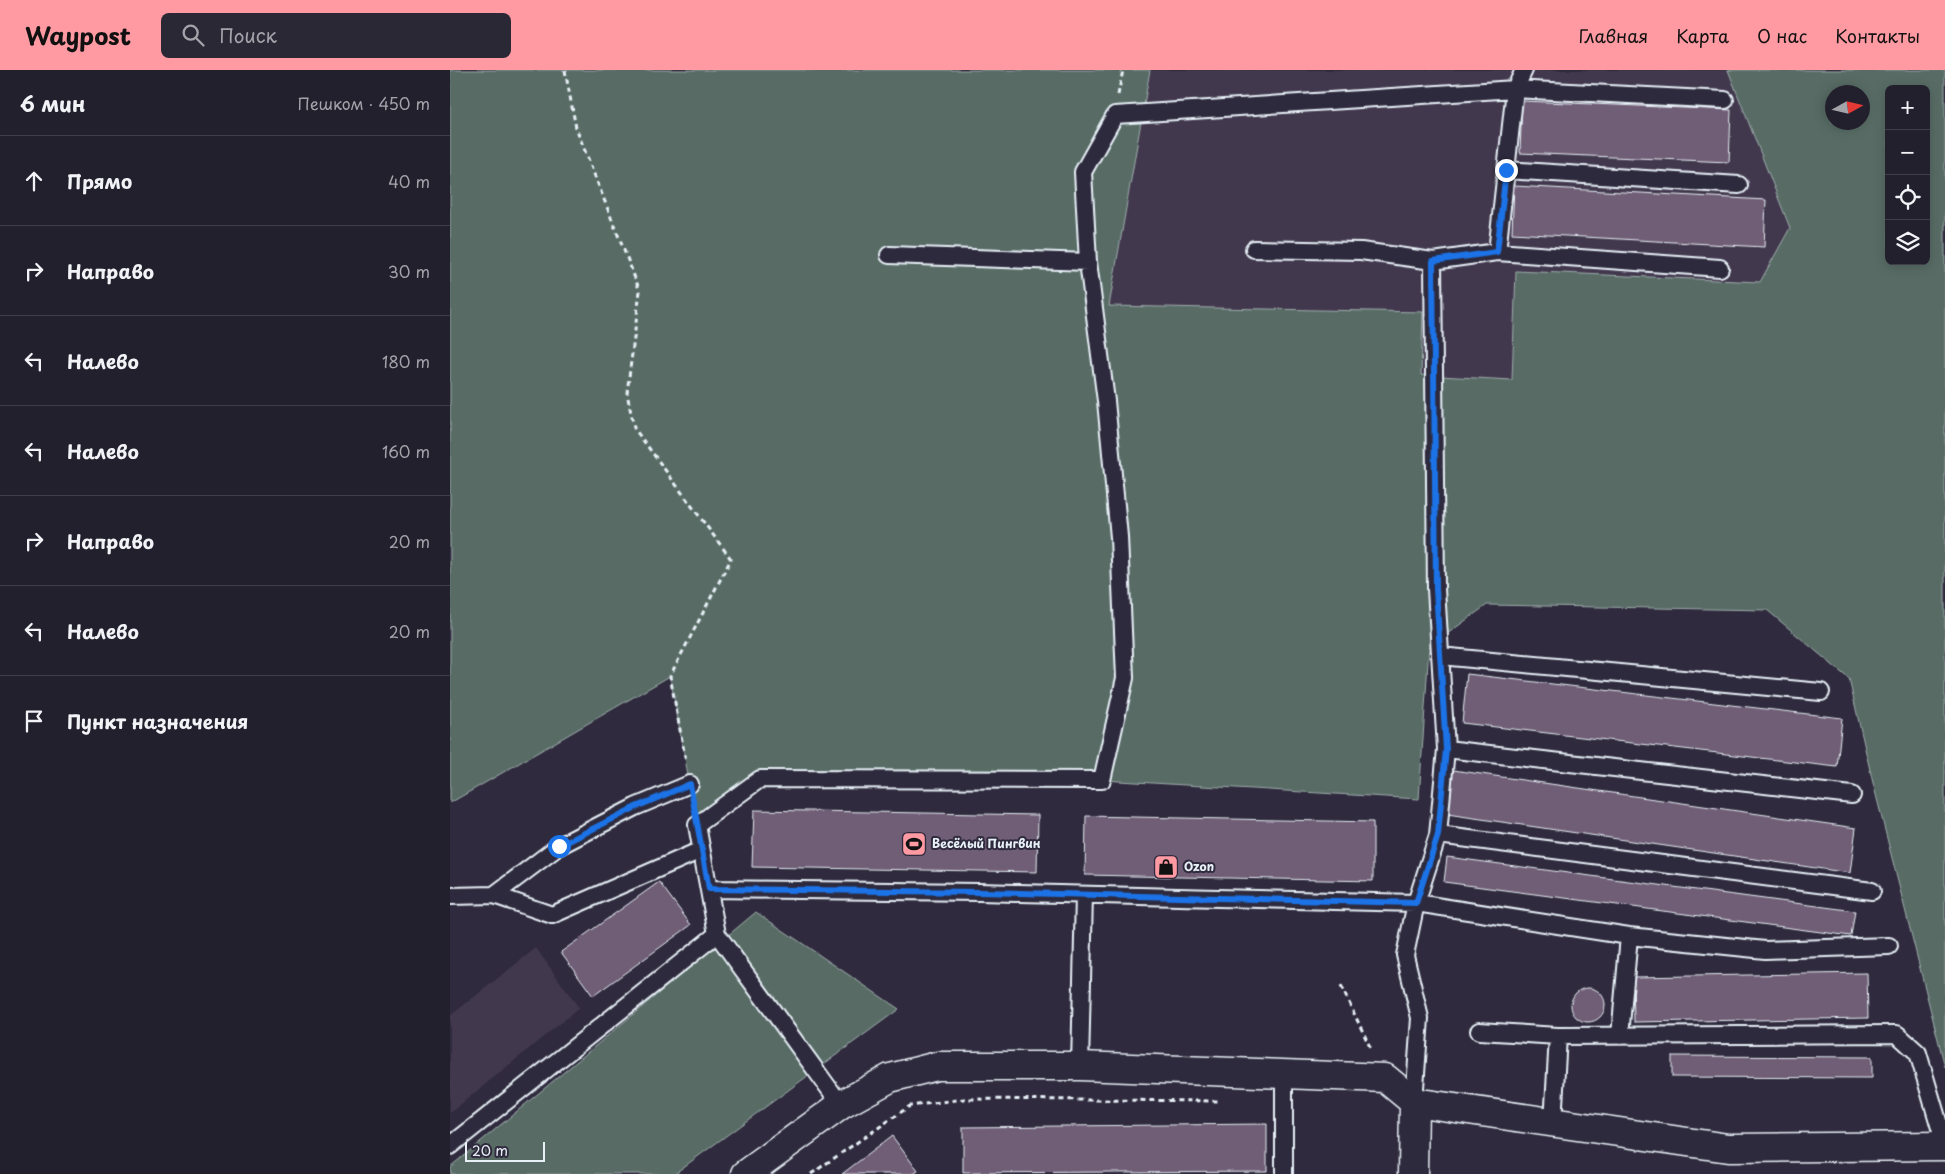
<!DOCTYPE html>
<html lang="ru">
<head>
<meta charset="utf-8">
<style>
	:root { --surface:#23202e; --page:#2b2836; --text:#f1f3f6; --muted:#a3a3aa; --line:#403e4a; --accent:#ff9aa2 }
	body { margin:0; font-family:"Playpen Sans",sans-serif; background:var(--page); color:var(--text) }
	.controls { position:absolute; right:15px; top:15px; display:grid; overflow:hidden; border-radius:8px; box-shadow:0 2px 12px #0003 }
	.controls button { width:45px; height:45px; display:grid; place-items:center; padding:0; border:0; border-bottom:1px solid var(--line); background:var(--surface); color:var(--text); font:25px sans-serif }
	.compass { position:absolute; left:1375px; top:15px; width:45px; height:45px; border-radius:50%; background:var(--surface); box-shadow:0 2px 12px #0003; rotate:82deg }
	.scale { position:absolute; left:15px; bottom:12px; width:80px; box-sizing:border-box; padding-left:5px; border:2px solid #e8f1f8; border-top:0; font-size:14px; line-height:18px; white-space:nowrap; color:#e8f1f8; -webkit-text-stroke:4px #2f2a3d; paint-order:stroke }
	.stop { position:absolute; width:15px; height:15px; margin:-11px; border:4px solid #1a73e8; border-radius:50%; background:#fff }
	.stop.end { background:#1a73e8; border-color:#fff; box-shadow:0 1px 5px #0008 }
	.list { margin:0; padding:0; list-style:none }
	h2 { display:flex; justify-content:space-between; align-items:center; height:65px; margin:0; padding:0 20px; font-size:21px }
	h2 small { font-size:16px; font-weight:400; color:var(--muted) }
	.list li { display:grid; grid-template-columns:32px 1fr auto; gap:15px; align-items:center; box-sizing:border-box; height:90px; padding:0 20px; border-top:1px solid var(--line) }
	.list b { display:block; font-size:19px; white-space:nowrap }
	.list em { font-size:16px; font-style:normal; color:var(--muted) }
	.icon { flex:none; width:28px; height:28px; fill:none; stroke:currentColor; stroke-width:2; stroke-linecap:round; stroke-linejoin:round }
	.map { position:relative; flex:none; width:1495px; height:1104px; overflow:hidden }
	header { display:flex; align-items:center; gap:30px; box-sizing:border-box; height:70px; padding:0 25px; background:var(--accent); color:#111 }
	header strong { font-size:24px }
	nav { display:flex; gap:28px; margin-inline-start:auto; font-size:18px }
	.search { width:350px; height:45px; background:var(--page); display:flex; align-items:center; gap:12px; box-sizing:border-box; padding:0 18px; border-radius:8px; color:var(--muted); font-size:19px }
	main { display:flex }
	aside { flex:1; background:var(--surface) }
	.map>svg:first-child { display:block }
</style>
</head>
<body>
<header>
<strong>Waypost</strong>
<div class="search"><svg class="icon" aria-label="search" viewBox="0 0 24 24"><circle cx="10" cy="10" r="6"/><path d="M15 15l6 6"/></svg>Поиск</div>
<nav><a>Главная</a><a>Карта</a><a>О нас</a><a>Контакты</a></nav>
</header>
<main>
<aside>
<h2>6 мин<small>Пешком · 450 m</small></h2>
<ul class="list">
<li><svg class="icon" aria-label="ahead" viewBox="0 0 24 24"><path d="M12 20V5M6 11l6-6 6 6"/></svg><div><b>Прямо</b></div><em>40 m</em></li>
<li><svg class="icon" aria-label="right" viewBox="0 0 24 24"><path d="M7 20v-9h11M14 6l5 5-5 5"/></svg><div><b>Направо</b></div><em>30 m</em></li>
<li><svg class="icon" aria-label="left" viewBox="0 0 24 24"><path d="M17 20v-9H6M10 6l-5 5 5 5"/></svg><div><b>Налево</b></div><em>180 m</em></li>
<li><svg class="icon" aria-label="left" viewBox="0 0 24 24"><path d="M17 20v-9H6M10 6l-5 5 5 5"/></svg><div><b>Налево</b></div><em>160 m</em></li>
<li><svg class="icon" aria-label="right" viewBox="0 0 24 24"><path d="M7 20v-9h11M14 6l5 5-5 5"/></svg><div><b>Направо</b></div><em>20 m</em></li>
<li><svg class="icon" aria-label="left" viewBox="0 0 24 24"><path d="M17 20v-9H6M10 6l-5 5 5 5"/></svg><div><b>Налево</b></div><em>20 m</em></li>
<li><svg class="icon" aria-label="arrive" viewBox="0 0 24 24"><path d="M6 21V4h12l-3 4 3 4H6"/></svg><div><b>Пункт назначения</b></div></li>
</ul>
</aside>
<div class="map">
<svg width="1495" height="1104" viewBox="0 0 1495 1104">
	<rect width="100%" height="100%" fill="#2f2a3d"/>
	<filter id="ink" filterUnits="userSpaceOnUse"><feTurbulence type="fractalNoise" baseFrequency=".02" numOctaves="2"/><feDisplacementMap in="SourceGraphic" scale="10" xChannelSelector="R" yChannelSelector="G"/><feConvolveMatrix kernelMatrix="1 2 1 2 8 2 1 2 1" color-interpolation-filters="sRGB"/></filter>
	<g filter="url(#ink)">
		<path fill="#42394e" d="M700,0H1278L1340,158L1310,212L1066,201L1062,310L971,305L973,243L659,236Z
			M86,878L129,938L0,1043V946Z"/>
		<path fill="#586c65" stroke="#a0aeae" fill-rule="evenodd" d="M0,0H700L659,236L973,242L971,305L1062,310L1066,201L1310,212L1340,158L1278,0H1495V997L1423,713L1399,609L1317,540L1037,535L979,577L969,729L652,710L310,709L247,755L220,606L0,733ZM1439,19H1476V191H1439ZM1382,22H1412V52H1382Z
			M306,842L449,939L224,1104H0V1097Z"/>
		<path fill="#705d76" stroke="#e8f1f8" d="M1072,31L1281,40L1279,92L1070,83Z
			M1064,116L1316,130L1314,177L1062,163Z
			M1017,604L1392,648L1387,697L1012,653Z
			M1003,700L1406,758L1400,803L997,744Z
			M304,740L588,745L587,802L302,797Z
			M636,746L923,752V811L635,805Z
			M997,787L1405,841L1401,866L994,812Z
			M209,812L241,855L143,926L111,882Z
			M1417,903L1418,948L1184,952L1183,907Z
			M1121 935a17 17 0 1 1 34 0a17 17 0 1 1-34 0Z
			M1222,986L1422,987V1008L1222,1007Z
			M817,1054V1101L513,1103V1057Z
			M442,1066L468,1101L463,1104H392Z"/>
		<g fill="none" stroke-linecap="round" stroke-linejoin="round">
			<defs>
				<path id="service" d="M1056,100L1289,115
					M804,179L911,181L983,191
					M1047,182L1270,198
					M439,185L638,192
					M990,586L1371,622
					M996,679L1402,725
					M988,765L1422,821
					M259,819L529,822L966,833L1179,866L1315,880L1439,876
					M44,825L109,776L185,737L240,714
					M0,826L44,825L102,845L251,780
					M1029,961L1108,966L1447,964L1468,983L1495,1075
					M1170,966L1179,866
					M630,996L634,825
					M834,1003V1104
					M964,1032L970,948L955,885L966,833L988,765L996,679L986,519L983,191L1047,182L1065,19L1074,0
					M391,1035L267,864L247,755L310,709L652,710L675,608L669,467L656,331L638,192L633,102L665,45L1065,19L1275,30
					M1103,1053L1108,966
					M0,1076L267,864"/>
				<path id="minor" d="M296,1104L391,1035L440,1008L487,996H630L935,1008L964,1032L1278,1078L1495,1076
					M963,1104L964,1032"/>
			</defs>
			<use href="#service" stroke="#e8f1f8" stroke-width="20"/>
			<use href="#minor" stroke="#e8f1f8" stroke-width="31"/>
			<path stroke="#e8f1f8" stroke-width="3" stroke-dasharray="5 4" stroke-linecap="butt" d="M115,0L126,58L190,221L177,323L184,358L281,489L220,606L236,692
				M668,25L673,0
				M891,916L922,981
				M361,1104L460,1036L514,1029L771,1031"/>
			<use href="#service" stroke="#2f2a3d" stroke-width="16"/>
			<use href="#minor" stroke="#2f2a3d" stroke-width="28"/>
		</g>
	</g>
	<g fill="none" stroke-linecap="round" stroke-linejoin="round" filter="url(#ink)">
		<path stroke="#1a73e8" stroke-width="6" d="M109,776L186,737L240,714L259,819L530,822L966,833L988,765L996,679L986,519L983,191L1047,182L1056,100"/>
	</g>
	<defs>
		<symbol id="stadium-square" viewBox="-11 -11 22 22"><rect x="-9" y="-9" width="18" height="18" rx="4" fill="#ff9aa2" stroke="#2f2a3d"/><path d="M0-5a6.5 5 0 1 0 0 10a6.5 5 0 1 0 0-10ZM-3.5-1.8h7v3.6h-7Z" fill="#111"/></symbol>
		<symbol id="shop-square" viewBox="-11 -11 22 22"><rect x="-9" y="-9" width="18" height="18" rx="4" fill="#ff9aa2" stroke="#2f2a3d"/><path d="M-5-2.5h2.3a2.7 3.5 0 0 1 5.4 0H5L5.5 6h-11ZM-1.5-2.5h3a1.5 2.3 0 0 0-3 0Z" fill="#111"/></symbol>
	</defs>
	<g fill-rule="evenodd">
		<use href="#stadium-square" x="450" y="760" width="28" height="28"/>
		<use href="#shop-square" x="702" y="783" width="28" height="28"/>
	</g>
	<g text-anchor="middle" stroke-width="4" stroke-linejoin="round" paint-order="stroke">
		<g font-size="12" font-weight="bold" fill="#e8f1f8" stroke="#2f2a3d" text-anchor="start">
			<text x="482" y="778">Весёлый Пингвин</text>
			<text x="734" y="801">Ozon</text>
		</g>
	</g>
</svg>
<div class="controls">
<button>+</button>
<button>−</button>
<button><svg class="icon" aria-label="locate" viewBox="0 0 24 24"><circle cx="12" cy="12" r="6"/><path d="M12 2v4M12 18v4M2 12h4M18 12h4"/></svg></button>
<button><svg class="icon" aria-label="layers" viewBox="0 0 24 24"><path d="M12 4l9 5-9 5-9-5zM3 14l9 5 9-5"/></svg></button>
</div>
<svg class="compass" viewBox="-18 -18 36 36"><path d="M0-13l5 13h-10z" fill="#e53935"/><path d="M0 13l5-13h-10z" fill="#a3a3aa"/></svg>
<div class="scale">20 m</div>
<div class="stop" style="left:109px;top:776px"></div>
<div class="stop end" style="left:1056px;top:100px"></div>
</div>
</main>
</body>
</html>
